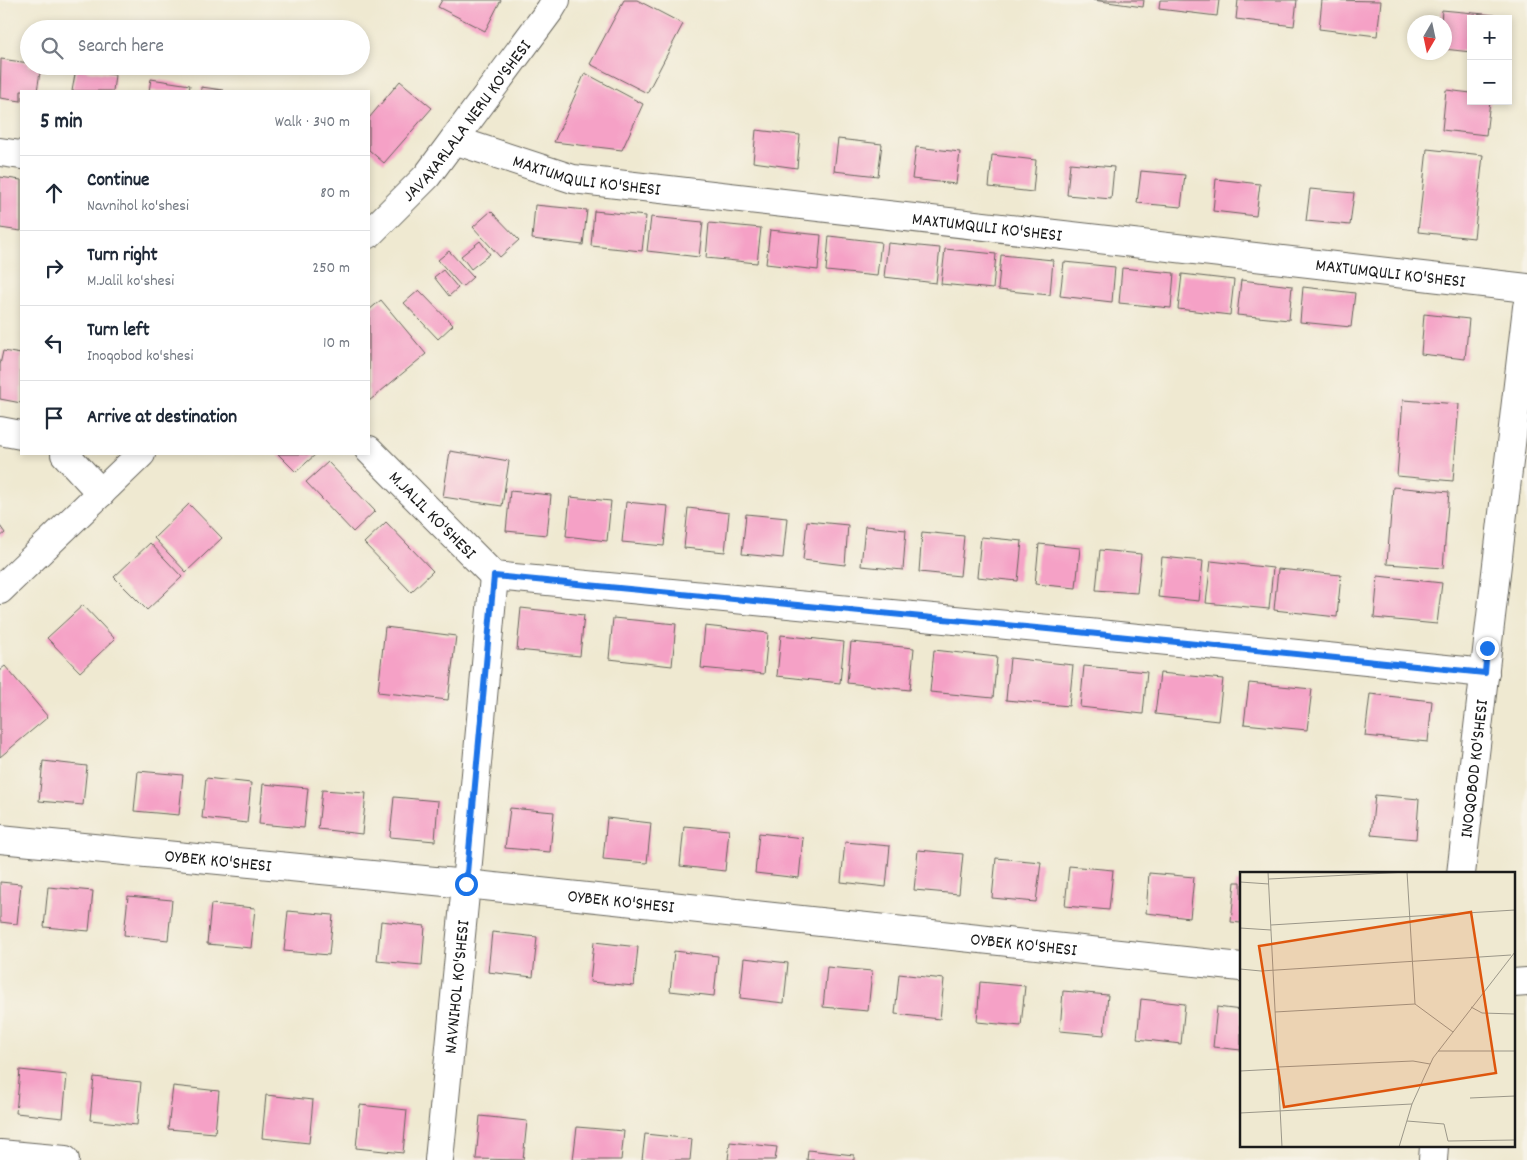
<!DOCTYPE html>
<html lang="en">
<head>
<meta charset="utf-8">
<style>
	:root { --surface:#fff; --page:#f2f2f3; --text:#1f2937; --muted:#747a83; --line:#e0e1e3 }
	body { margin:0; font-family:Dekko,sans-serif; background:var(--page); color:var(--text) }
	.controls { position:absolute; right:15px; top:15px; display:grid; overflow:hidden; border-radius:0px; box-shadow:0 2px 8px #0003 }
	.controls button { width:45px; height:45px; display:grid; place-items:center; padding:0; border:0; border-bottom:1px solid var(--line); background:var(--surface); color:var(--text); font:25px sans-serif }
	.compass { position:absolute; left:1407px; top:15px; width:45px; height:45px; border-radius:50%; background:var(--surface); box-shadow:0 2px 8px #0003; rotate:189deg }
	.stop { position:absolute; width:15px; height:15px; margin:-11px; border:4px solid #1a73e8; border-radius:50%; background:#fff }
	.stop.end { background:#1a73e8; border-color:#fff; box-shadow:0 1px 5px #0008 }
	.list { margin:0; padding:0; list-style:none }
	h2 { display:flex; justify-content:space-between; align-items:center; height:65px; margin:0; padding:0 20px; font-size:21px }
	h2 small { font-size:16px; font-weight:400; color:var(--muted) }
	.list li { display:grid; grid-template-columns:32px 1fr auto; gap:15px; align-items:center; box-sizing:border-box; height:75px; padding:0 20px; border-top:1px solid var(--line) }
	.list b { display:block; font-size:19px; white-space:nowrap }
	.list p { margin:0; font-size:16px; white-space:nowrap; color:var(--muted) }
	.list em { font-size:16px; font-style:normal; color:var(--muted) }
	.icon { flex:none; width:28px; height:28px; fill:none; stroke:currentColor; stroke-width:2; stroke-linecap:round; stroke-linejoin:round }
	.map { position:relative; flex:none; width:1527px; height:1160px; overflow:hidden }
	.search { position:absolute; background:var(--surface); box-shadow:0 2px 8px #0003; left:20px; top:20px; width:350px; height:55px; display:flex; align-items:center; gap:12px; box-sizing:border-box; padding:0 18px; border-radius:28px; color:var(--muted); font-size:19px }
	.panel { position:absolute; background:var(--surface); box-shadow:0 2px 8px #0003; left:20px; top:90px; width:350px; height:365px; border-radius:0px }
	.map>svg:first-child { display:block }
</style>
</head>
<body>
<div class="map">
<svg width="1527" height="1160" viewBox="0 0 1527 1160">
	<rect width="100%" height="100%" fill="#f7f3e8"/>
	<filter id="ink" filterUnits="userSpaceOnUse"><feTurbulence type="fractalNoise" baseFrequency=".02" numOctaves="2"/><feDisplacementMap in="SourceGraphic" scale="10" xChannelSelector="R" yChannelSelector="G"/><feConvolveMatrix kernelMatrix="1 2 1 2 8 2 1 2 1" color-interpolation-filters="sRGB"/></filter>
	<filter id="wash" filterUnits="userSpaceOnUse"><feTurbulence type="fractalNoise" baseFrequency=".0096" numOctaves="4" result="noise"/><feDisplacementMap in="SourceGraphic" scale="20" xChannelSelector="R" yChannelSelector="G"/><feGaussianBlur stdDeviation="1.12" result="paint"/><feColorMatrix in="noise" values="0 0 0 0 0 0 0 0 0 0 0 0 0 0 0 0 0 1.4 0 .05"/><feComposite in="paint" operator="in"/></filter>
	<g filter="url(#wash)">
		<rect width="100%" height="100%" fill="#efe9d1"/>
		<g id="blocks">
			<path fill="#f5a1c6" d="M442,0H501L485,31L438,7Z
				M624,0H637L683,24L647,93L590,64Z
				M1093,0H1144L1143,7Z
				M1160,0H1219L1217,16L1159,9Z
				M1238,0H1297L1294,26L1236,19Z
				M1322,0L1381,1L1377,36L1319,29Z
				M1442,10L1495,15V19H1471V52L1444,49V22H1441Z
				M1,59L29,63V66H41L37,91H21V101L0,98Z
				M76,69L115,75L113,91H72Z
				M585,73L643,104L622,150L554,142Z
				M151,79L190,85L189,91H149Z
				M400,81L432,108L384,163L369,150V118Z
				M201,87L223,90V91H201Z
				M1446,90L1471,93V101H1490L1486,135L1442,130Z
				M756,130L800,135L797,168L753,162Z
				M838,139L882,144L878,176L834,171Z
				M916,147L960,152L956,184L912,179Z
				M1427,149L1483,155L1474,238L1418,232Z
				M992,155L1036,160L1033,192L989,187Z
				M1070,163L1114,167L1111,199L1067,195Z
				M1141,171L1185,175L1181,207L1137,203Z
				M0,177L21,180V231L0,228Z
				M1216,179L1260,184L1256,216L1213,211Z
				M1310,189L1354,193L1350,225L1306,221Z
				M535,205L587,210L583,245L532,239Z
				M491,211L519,240L500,257L473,227Z
				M594,211L646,216L642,251L591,246Z
				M651,217L703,222L699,257L647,251Z
				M709,223L761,228L757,263L706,258Z
				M770,230L821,235L818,270L766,264Z
				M829,236L881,242L877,276L826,271Z
				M480,241L490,254L471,269L461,256Z
				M888,243L940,248L936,283L884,277Z
				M945,249L996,254L993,289L941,284Z
				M449,251L473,277L462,287L438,260Z
				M1001,255L1053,260L1050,295L998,290Z
				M1064,262L1115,267L1112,302L1060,296Z
				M1122,268L1174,273L1171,308L1119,303Z
				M443,270L458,288L449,296L434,277Z
				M1182,274L1234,280L1230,315L1178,309Z
				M1241,280L1292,286L1289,320L1237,315Z
				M1303,287L1355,293L1351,327L1300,322Z
				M419,290L453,325L438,339L404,303Z
				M381,300L426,354L369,401V310Z
				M1424,314L1469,319L1465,359L1421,354Z
				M3,351L21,354V403L0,399V365Z
				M1403,400L1459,404L1453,481L1397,476Z
				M450,451L509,461L502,506L443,497Z
				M278,454H316L296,472Z
				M328,462L375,511L353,532L306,482Z
				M1393,487L1449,492L1443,568L1387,564Z
				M510,491L551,495L547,535L506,531Z
				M570,497L611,501L607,541L566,536Z
				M626,502L668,506L664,546L622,542Z
				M189,504L222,538L186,572L154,538Z
				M688,508L729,513L725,552L684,548Z
				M746,514L787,518L783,558L742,554Z
				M807,521L848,525L845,565L803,560Z
				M386,522L433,571L411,592L364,543Z
				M0,526L5,533L0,537Z
				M865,526L906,530L903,570L861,566Z
				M922,532L964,536L960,576L919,572Z
				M981,537L1022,541L1018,581L977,577Z
				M150,543L182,577L147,610L114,577Z
				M1039,544L1080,548L1076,588L1035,584Z
				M1100,550L1141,554L1137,593L1096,590Z
				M1162,557L1203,561L1199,601L1158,597Z
				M1211,561L1273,568L1269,609L1206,603Z
				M1278,569L1341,575L1337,617L1274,610Z
				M1378,576L1442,583L1437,624L1374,618Z
				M83,605L115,639L80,672L47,638Z
				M521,608L584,615L580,656L517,650Z
				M613,618L676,624L672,666L609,659Z
				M705,626L768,633L764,674L701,668Z
				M385,627L456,636L448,700L378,692Z
				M781,635L844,642L840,683L777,676Z
				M851,642L914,648L910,690L847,683Z
				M934,650L997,657L993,698L930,692Z
				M1010,658L1073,665L1069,706L1006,700Z
				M5,666L48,717L0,757V670Z
				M1084,666L1147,672L1143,714L1080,707Z
				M1160,673L1223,679L1218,721L1155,714Z
				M1249,683L1312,689L1307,730L1244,724Z
				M1370,694L1432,701L1428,742L1365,736Z
				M43,761L87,766L83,805L39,801Z
				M138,771L183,775L179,815L134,811Z
				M206,778L251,783L247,823L202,818Z
				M263,784L308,788L304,828L259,824Z
				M322,790L366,793L362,834L318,829Z
				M1375,795L1419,799L1416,839L1371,835Z
				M394,797L438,801L435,841L390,837Z
				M510,808L554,812L550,852L505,848Z
				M607,818L651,823L647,863L603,859Z
				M684,826L729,830L725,871L680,866Z
				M759,833L803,838L799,878L755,873Z
				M845,842L890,846L886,887L841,882Z
				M918,850L963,854L959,894L914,890Z
				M996,858L1041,862L1036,902L992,898Z
				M1069,866L1113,870L1109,910L1065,906Z
				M1149,873L1194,877L1190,918L1146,913Z
				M0,882L21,884L17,924L0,922Z
				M1235,882H1241V923L1231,922Z
				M48,887L93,891L89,931L44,927Z
				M128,896L172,900L168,940L124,935Z
				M211,904L255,908L251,948L207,944Z
				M288,911L333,915L329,955L284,951Z
				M381,921L425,926L422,965L377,961Z
				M492,932L537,937L533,977L488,972Z
				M594,942L638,947L634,986L590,982Z
				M674,951L718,956L714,996L670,991Z
				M744,958L788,963L784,1003L740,998Z
				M827,967L872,971L868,1011L823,1007Z
				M899,974L944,979L940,1019L895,1014Z
				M980,982L1025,986L1021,1026L977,1022Z
				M1063,991L1108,995L1104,1035L1060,1031Z
				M1141,999L1185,1004L1181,1044L1137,1039Z
				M1217,1007L1241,1010V1050L1213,1047Z
				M20,1070L67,1075L63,1118L16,1113Z
				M94,1077L141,1082L137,1125L90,1120Z
				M173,1086L219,1091L215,1133L168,1129Z
				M266,1095L313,1100L309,1143L262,1138Z
				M360,1105L407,1110L403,1153L356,1148Z
				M480,1116L527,1121L523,1160L476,1159Z
				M577,1127L624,1131L621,1160H573Z
				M645,1134L692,1139L690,1160H642Z
				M730,1142L777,1147L775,1160H728Z
				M808,1150L854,1155V1160H807Z"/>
		</g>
	</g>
	<g filter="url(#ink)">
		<use href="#blocks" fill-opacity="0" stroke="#66645b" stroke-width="1"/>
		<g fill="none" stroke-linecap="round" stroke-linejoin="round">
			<defs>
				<g id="minor">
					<path id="s1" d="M454,140L573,179L1527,288"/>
					<path d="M0,152L21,155"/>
					<path id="s2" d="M369,234L427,176L550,10L556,0"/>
					<path d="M0,431L21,435"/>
					<path id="s3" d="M369,450L494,576L1059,630L1485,673"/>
					<path d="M65,454L101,493"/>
					<path d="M0,590L141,454"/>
					<path id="s4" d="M0,839L466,884L1241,967"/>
					<path id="s5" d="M1461,874L1527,307"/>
					<path d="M1513,983L1527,982"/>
					<path d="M0,1154L65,1160"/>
					<path id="s6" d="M439,1160L466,884L494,576"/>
					<path d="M1433,1160L1434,1146"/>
				</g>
			</defs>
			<use href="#minor" stroke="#66645b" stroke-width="30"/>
			<use href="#minor" stroke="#fff" stroke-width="28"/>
		</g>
	</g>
	<g fill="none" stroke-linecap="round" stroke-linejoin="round" filter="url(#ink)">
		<path stroke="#1a73e8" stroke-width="6" d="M466,884L494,576L1058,630L1485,673L1487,648"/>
	</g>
	<g text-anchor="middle" stroke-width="4.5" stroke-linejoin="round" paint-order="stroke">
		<g font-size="18" fill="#1c1c1c" stroke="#f7f3e8">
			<text dy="6" stroke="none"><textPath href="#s2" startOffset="150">JAVAXARLALA NERU KO'SHESI</textPath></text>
			<text dy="6" stroke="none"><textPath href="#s1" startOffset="138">MAXTUMQULI KO'SHESI</textPath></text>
			<text dy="6" stroke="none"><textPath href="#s1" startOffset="542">MAXTUMQULI KO'SHESI</textPath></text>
			<text dy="6" stroke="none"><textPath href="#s1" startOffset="948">MAXTUMQULI KO'SHESI</textPath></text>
			<text dy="6" stroke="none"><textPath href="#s3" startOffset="91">M.JALIL KO'SHESI</textPath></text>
			<text dy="6" stroke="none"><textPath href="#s5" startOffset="106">INOQOBOD KO'SHESI</textPath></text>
			<text dy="6" stroke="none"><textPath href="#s4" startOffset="219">OYBEK KO'SHESI</textPath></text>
			<text dy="6" stroke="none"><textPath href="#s4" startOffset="624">OYBEK KO'SHESI</textPath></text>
			<text dy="6" stroke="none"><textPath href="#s4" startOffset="1029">OYBEK KO'SHESI</textPath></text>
			<text dy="6" stroke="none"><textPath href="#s6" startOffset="174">NAVNIHOL KO'SHESI</textPath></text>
		</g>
	</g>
	<g transform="translate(1240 872)">
		<rect width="275" height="275" fill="#efe9d1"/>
		<path fill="none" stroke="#9b9789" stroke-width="1" d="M28,0L42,275M167,0L175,132M29,7L168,0M0,10L29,12M31,53L275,38M0,56L31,58M0,97L21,99L271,83M231,135L242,141L275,142M35,140L175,132L213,160M198,179H275M38,195L173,189L190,192M0,199L38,197M230,226L275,224M0,241L172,232M167,249L204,252L208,269L275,268M159,275L172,232L193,186L275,80"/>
		<path fill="#de560d" fill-opacity="0.15" stroke="#de560d" stroke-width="2.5" d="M231,40L256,201L44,235L19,74Z"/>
		<rect width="275" height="275" fill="none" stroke="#1c1c1c" stroke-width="2.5"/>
	</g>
</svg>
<div class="controls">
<button>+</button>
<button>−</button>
</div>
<svg class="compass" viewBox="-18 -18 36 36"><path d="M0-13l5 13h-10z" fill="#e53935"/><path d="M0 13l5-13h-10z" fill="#747a83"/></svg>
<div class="stop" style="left:466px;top:884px"></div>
<div class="stop end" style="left:1487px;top:648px"></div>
<div class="search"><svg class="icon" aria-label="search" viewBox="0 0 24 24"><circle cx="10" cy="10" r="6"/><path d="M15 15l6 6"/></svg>Search here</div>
<section class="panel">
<h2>5 min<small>Walk · 340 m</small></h2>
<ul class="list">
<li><svg class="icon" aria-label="ahead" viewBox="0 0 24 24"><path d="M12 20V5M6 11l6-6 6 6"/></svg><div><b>Continue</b><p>Navnihol ko'shesi</p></div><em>80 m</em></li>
<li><svg class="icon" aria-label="right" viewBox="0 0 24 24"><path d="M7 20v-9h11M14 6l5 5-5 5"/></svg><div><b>Turn right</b><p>M.Jalil ko'shesi</p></div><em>250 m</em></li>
<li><svg class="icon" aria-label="left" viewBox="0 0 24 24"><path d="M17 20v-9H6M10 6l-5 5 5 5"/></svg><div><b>Turn left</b><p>Inoqobod ko'shesi</p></div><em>10 m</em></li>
<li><svg class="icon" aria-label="arrive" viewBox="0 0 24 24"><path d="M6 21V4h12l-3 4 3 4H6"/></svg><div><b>Arrive at destination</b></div></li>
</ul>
</section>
</div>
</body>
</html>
